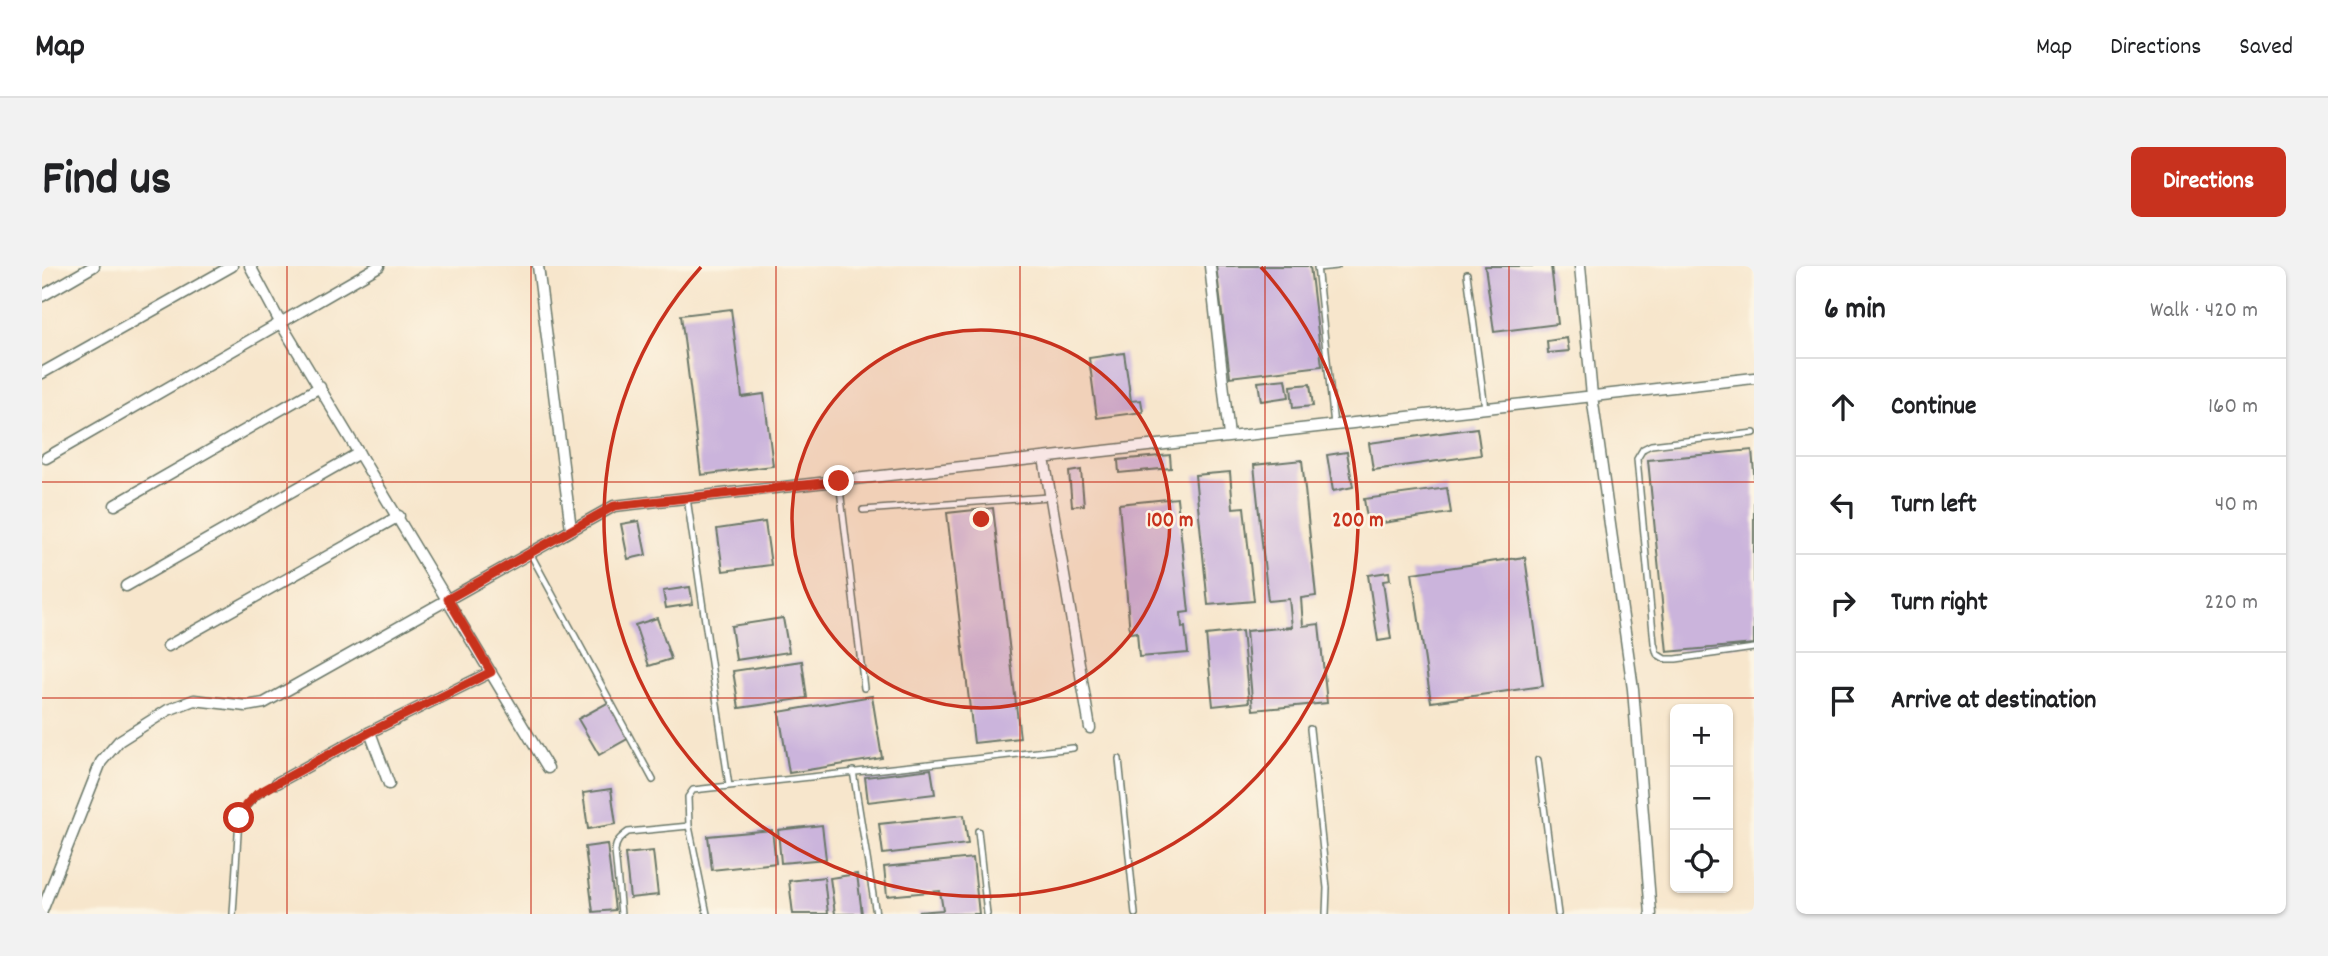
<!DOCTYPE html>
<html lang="en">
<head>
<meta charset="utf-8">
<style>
	:root { --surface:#fff; --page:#f2f2f2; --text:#202124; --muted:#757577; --line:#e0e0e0; --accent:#c8321e }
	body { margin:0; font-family:Dekko,sans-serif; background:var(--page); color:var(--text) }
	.controls { position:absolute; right:21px; bottom:21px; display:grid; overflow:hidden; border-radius:10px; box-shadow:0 2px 5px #0004 }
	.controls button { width:63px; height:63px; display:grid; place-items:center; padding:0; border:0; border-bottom:2px solid var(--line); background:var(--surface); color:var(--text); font:35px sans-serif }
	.stop { position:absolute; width:21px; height:21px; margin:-16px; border:5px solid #c8321e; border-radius:50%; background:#fff }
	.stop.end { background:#c8321e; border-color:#fff; box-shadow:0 2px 7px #0008 }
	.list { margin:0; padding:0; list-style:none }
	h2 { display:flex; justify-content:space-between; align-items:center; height:91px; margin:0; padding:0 28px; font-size:30px }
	h2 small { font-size:23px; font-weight:400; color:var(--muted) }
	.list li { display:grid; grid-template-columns:46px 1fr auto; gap:21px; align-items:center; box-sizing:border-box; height:98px; padding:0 28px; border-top:2px solid var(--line) }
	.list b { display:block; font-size:26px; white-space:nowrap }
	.list em { font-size:23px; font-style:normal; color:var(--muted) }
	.icon { flex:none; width:38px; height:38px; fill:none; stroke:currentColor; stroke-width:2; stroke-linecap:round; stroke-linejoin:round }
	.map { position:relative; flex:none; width:1712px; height:648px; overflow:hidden; border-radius:10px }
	header { display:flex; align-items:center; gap:42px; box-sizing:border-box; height:98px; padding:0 35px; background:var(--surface); border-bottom:2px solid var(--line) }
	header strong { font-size:33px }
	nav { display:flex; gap:38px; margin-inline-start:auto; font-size:24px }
	.intro { display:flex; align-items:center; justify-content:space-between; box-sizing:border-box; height:168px; padding:0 42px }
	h1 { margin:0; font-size:49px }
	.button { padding:18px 32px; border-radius:10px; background:var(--accent); color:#fff; font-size:24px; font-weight:700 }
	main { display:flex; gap:42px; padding:0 42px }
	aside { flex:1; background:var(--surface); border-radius:10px; box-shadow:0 2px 5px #0004 }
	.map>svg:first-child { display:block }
</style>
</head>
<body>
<header>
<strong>Map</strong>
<nav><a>Map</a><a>Directions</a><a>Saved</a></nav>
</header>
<div class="intro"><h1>Find us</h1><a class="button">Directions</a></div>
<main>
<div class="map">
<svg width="1712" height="648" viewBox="0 0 1712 648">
	<rect width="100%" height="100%" fill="#fcf5e5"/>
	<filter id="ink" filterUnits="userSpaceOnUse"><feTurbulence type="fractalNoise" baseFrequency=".0143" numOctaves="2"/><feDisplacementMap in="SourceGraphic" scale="14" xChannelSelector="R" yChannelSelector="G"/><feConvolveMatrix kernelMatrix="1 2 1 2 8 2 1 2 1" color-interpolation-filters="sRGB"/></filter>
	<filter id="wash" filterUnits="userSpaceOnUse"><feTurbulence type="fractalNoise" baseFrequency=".00686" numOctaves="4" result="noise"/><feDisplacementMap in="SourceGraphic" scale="28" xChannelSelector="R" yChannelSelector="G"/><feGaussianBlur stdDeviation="1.57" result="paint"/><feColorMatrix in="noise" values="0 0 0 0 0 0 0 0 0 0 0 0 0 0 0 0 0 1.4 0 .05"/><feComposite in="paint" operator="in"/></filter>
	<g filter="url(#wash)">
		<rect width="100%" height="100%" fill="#f7e6cc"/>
		<g id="blocks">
			<path fill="#cbb4dc" d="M1174,0H1268L1280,100L1188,111Z
				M1443,0H1509L1516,58L1452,66Z
				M689,43L700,131L722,128L731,200L659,209L639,49Z
				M1525,72L1527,85L1506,87L1505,75Z
				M1082,87L1089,135L1099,134L1101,146L1055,152L1047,92Z
				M1244,113L1247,131L1219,135L1216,116Z
				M1268,118L1271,140L1251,142L1249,120Z
				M1435,162L1439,189L1331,204L1327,177Z
				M1710,184L1712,207V378L1625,386L1606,194Z
				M1305,186L1311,221L1291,225L1285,189Z
				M1128,189L1129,202L1077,207L1076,194Z
				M1260,194L1274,330L1259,332L1261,360L1277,358L1285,437L1211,444L1204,365L1250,361L1247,333L1226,335L1212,199Z
				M1039,204L1042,239L1030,240L1027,206Z
				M1188,206L1191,242L1202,241L1212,335L1166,339L1153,209Z
				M1405,222L1409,247L1326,259L1322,233Z
				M1135,232L1147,346L1139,347L1140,362L1143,361L1146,387L1097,391L1095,366L1088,367L1077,238Z
				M951,242L978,472L932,477L905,247Z
				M597,255L604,289L586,293L579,258Z
				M723,256L729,299L681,305L675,263Z
				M1483,291L1501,420L1389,436L1370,307Z
				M1347,306L1348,314L1341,315L1349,373L1336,375L1326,309Z
				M648,321L651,338L624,342L621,325Z
				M615,352L629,393L607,400L593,359Z
				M741,352L747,386L694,394L689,360Z
				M1200,365L1207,436L1171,440L1164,369Z
				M760,395L765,432L697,442L691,405Z
				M830,430L840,492L747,507L737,446Z
				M567,436L587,472L557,489L536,453Z
				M889,503L893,528L826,536L823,511Z
				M569,523L574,558L546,563L541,527Z
				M922,549L926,578L841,588L837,558Z
				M780,559L784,593L739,597L736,564Z
				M730,564L734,597L670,604L666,570Z
				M565,578L573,644L551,646L543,581Z
				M611,585L616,629L588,632L583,588Z
				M931,592L937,648H876V646L901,644L898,625L845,630L842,601Z
				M815,608L820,648H793L788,612Z
				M782,611L786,648H751L747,615Z"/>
		</g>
	</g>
	<g filter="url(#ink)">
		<use href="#blocks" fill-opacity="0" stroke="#6b7869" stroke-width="2"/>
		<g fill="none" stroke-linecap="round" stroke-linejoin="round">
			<defs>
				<path id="service" d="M1275,0L1292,159
					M1275,2L1295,0
					M1425,8L1443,142
					M1712,167L1609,179L1601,183L1595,193L1612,377L1615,388L1623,393H1634L1712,382
					M797,215L822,422
					M645,232L687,520
					M821,244L1007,231
					M488,287L611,514
					M1268,463L1285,622L1284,648
					M1077,493L1093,648
					M1496,494L1516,648
					M811,505L834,648
					M936,565L945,648
					M191,648L197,552C206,534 218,527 235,517
					M579,648L573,585C574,575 578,572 586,566L647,560
					M665,648L647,560L646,531L651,524L1031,482"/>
				<path id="minor" d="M208,0L238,56L506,502
					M496,0L529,263
					M1168,0L1187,170
					M1538,0L1550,130L1591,423L1609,648
					M0,30L52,0
					M0,107L190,0
					M4,192L337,0
					M1002,192L1048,462
					M73,239L278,121
					M84,320L317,187
					M126,380L357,250
					M328,466L347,518
					M235,517L328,466L449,406
					M0,645L59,496L77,475L126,444L152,434L204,440L222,437L572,240L1712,112"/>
			</defs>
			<use href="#service" stroke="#6b7869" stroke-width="8"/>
			<use href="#minor" stroke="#6b7869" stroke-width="13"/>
			<use href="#service" stroke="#fff" stroke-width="5"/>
			<use href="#minor" stroke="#fff" stroke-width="10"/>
		</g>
	</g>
	<g fill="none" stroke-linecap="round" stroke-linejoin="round" filter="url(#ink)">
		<path stroke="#c8321e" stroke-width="9" d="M197,552L204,539L215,528L328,466L449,406L406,333L572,240L797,215"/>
	</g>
	<path fill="none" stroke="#c8321e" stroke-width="2" stroke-opacity="0.55" d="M245,0V648M489,0V648M734,0V648M978,0V648M1223,0V648M1467,0V648M0,216H1712M0,432H1712"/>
	<circle cx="939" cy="253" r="189" fill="#c8321e" fill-opacity=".12"/>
	<g fill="none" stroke="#c8321e" stroke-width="3.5">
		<circle cx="939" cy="253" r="189"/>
		<path d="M1219 1A377 377 0 1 1 659 1"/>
	</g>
	<circle cx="939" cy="253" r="10" fill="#c8321e" stroke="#fcf5e5" stroke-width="3.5"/>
	<g font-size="21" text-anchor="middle" font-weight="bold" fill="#c8321e" stroke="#fcf5e5" stroke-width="5" stroke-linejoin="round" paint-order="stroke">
		<text x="1128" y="260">100 m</text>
		<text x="1316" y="260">200 m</text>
	</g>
</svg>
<div class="controls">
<button>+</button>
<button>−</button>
<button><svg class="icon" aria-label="locate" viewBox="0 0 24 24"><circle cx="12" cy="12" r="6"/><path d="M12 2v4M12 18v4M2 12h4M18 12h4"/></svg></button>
</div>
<div class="stop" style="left:197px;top:552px"></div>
<div class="stop end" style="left:797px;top:215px"></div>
</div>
<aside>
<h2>6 min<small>Walk · 420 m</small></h2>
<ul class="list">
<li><svg class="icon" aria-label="ahead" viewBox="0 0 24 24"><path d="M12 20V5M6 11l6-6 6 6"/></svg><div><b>Continue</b></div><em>160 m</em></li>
<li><svg class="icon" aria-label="left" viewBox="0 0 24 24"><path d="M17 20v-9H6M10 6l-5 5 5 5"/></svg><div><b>Turn left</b></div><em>40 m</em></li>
<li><svg class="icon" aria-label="right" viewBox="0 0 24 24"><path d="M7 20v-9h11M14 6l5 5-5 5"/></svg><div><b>Turn right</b></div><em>220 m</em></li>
<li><svg class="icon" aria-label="arrive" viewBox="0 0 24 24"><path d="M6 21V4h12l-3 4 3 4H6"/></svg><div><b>Arrive at destination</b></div></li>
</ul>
</aside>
</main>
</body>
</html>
